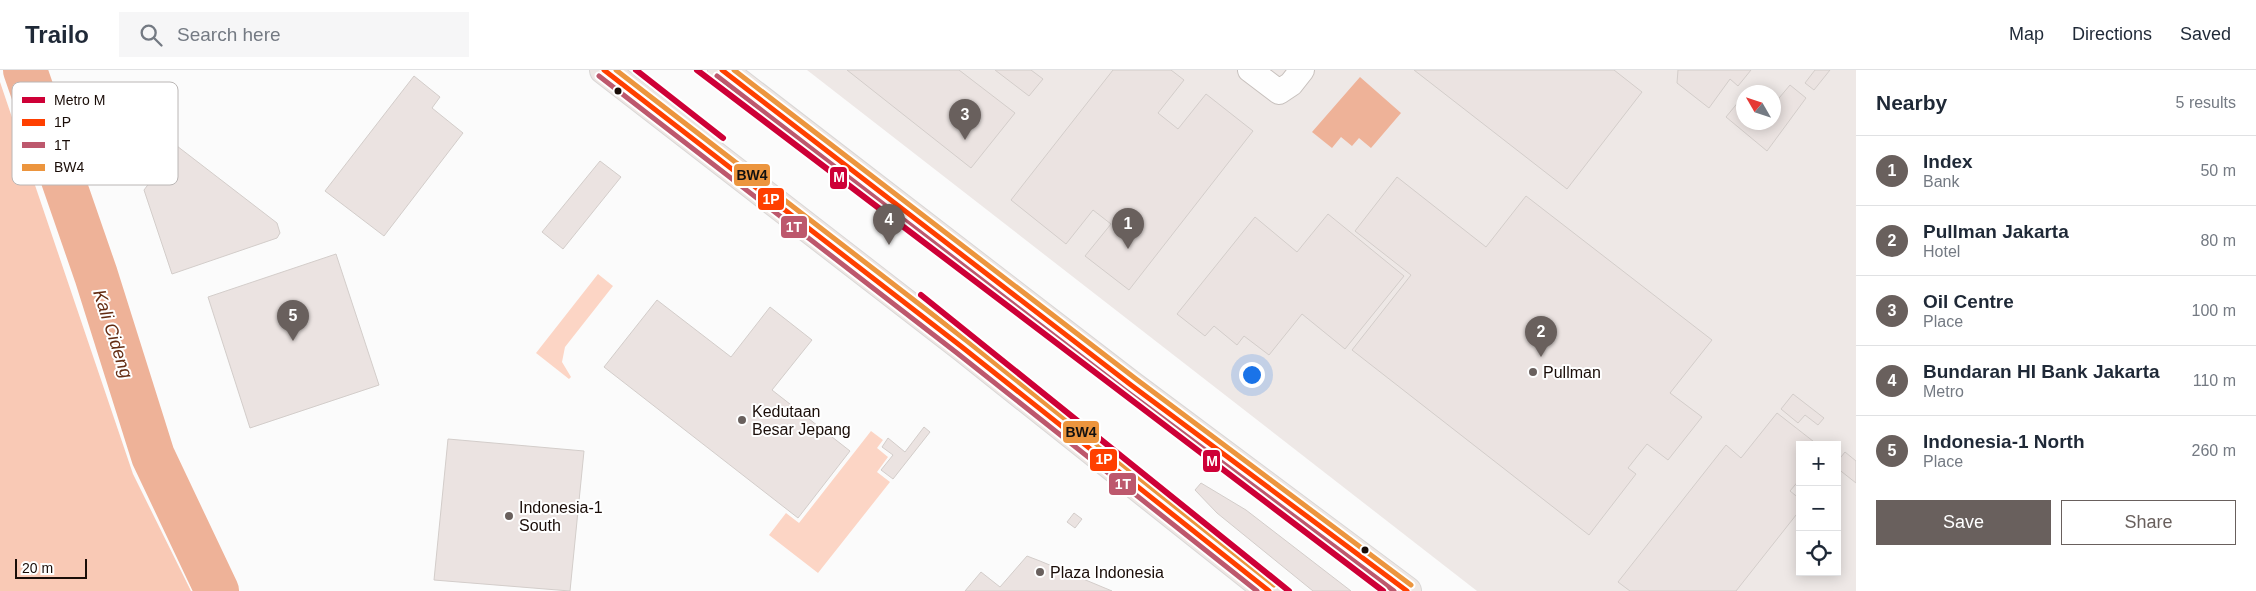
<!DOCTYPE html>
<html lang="en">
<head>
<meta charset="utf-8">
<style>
	:root { --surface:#fff; --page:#f6f6f7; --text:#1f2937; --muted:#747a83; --line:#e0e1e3; --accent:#69605d }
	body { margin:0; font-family:Arial,sans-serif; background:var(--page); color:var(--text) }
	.controls { position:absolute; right:15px; bottom:15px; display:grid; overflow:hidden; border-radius:0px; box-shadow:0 2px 12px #0003 }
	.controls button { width:45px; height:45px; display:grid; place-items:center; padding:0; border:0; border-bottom:1px solid var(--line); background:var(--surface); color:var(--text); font:25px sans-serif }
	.compass { position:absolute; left:1736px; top:15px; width:45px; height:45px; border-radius:50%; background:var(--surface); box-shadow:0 2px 12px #0003; rotate:309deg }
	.scale { position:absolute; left:15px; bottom:12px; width:72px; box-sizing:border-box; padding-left:5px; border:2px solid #1a0d08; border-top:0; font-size:14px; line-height:18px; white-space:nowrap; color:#1a0d08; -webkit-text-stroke:4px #fff; paint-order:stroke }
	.you { position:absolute; left:1251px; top:304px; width:18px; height:18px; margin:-12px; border:4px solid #fff; border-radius:50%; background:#1a73e8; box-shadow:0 0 0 8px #1a73e833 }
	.badge { display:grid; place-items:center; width:32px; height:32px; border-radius:50%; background:var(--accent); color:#fff; font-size:16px; font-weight:700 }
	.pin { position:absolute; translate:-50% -41px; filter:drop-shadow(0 1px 2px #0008) }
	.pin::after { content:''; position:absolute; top:26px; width:18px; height:15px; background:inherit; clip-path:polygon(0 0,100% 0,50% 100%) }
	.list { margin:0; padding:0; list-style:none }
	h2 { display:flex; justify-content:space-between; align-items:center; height:65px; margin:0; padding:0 20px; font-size:21px }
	h2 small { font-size:16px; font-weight:400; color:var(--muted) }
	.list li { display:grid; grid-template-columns:32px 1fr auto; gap:15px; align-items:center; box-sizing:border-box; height:70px; padding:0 20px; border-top:1px solid var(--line) }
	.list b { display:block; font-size:19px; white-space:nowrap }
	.list p { margin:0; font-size:16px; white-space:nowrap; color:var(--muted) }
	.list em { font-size:16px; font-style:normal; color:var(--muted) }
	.actions { display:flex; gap:10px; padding:15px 20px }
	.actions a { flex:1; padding:11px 0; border:1px solid var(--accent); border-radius:0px; text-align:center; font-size:18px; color:var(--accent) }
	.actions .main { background:var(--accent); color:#fff }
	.icon { flex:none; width:28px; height:28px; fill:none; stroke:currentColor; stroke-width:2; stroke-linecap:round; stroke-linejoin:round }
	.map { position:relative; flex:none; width:1856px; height:521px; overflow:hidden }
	header { display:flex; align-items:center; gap:30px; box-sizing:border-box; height:70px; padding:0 25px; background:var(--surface); border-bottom:1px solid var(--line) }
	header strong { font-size:24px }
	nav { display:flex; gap:28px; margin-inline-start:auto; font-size:18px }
	.search { width:350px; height:45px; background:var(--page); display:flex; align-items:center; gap:12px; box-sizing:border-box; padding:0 18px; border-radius:0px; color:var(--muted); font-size:19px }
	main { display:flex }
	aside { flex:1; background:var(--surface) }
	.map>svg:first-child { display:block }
</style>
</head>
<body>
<header>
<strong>Trailo</strong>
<div class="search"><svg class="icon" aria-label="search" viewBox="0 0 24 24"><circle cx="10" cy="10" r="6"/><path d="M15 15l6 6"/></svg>Search here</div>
<nav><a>Map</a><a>Directions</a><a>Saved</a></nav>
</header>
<main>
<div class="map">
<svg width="1856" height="521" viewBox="0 0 1856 521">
	<rect width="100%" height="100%" fill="#fbfbfb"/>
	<path fill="#eee8e6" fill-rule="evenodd" d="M807,0H1856V521H1477ZM1744,22H1774V52H1744ZM1800,375H1837V502H1800Z"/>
	<path fill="#fcd5c5" d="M598,204L613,216L565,277L562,292L571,307L569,309L536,283Z
		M871,361L883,370L877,378L888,387L877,402L890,412L818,503L769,465L786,443L799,453Z"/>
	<path fill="#f9c9b5" d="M0,12L133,404L191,521H0Z"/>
	<path fill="#eeb298" d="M1360,7L1401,43L1371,78L1359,68L1352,76L1341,67L1332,78L1312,62Z"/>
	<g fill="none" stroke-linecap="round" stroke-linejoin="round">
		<path stroke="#eeb298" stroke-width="44" d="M25,0L96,205L153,386L217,521"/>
	</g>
	<path fill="#ebe3e1" stroke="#d3cdca" d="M847,0H959L1015,43L971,98Z
		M995,0H1031L1043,9L1029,26Z
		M1113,0H1171L1184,10L1158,43L1178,59L1206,24L1253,61L1129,220L1085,186L1111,154L1093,140L1066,174L1011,130Z
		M1414,0H1614L1642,22L1567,119Z
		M1678,0H1751L1738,16L1730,9L1709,38L1677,13Z
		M1815,0H1830L1814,20L1805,13Z
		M414,6L440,27L432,38L463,63L384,166L325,121Z
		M1790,15L1806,28L1767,81L1726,47L1744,25V52H1774V34Z
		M177,76L277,153L280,163L277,168L172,204L144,120Z
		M600,91L621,107L563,179L542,162Z
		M1397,107L1486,177L1526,126L1712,270L1670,323L1702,347L1668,390L1647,374L1628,398L1636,404L1589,465L1352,280L1411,205L1355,161Z
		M1328,144L1404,206L1345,279L1302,244L1269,285L1244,266L1237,275L1214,256L1205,266L1177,244L1255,147L1297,182Z
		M336,184L379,315L250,358L208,227Z
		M657,230L731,287L770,237L812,270L772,320L850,381L798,448L604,297Z
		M1793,324L1824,348L1818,355L1805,345L1798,353L1781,339Z
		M1777,343L1818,375H1800V409L1790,421L1800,429V440L1736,521H1630L1618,512L1726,375L1741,388Z
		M924,357L930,362L893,409L881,400L893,385L882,377L888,368L905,382Z
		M448,369L584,381L570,521L434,510Z
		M1845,382L1856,391V413L1837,398V392Z
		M1201,413L1246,440L1351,521H1313L1217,443L1195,420Z
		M1074,443L1082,449L1075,458L1067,452Z
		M1027,486L1040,491L1112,521H965L981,502L1000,517Z"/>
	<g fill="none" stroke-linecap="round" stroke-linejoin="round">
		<defs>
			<path id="minor" d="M1250,0L1279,22L1291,14L1302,0"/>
			<path id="primary" d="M604,0L962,277L1269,521
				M722,0L1131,315L1407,521"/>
		</defs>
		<use href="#minor" stroke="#c7c0bd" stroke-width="26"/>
		<use href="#primary" stroke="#d9d7d6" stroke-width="30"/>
		<use href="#minor" stroke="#fefefe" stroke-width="24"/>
		<use href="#primary" stroke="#eee7e4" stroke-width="28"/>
		<defs>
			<path id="bus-1" d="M604,0L962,277L1269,521
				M722,0L1131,315L1407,521"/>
			<path id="bus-2" d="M599,6L957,283L1257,521
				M717,6L1126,321L1394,521"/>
			<path id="bus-3" d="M616,0L967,271L1274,515
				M734,0L1136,309L1411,515"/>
		</defs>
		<use href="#bus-1" stroke="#fff" stroke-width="9"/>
		<use href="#bus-2" stroke="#fff" stroke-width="9"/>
		<use href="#bus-3" stroke="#fff" stroke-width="9"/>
		<use href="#bus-1" stroke="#ff3f00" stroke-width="5"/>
		<use href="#bus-2" stroke="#bd586d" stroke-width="5"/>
		<use href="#bus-3" stroke="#ec953e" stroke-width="5"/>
		<defs>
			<path id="metro-1" d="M636,0L723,68
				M697,0L1383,521
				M921,225L1289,521"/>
		</defs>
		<use href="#metro-1" stroke="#fff" stroke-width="10"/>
		<use href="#metro-1" stroke="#ce0037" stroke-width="6"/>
	</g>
	<g fill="#1a0d08" stroke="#fff" stroke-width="2">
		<circle cx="618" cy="21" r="4.5"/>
		<circle cx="1365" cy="480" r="4.5"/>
	</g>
	<g fill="#69605d" stroke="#fff" stroke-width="2">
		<circle cx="1533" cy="302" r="5"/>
		<circle cx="742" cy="350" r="5"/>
		<circle cx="509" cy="446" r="5"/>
		<circle cx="1040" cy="502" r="5"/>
	</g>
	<g text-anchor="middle" stroke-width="4" stroke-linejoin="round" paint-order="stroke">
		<g font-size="16" fill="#1a0d08" stroke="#fff" text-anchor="start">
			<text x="1543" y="308">Pullman</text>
			<text x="752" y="347">Kedutaan<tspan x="752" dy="18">Besar Jepang</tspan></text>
			<text x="519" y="443">Indonesia-1<tspan x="519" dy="18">South</tspan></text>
			<text x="1050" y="508">Plaza Indonesia</text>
		</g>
		<g font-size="18" font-style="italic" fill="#642c12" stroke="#fff">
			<text transform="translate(113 264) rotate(72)" y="6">Kali Cideng</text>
		</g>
	</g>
	<rect x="12" y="12" width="166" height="103" rx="8" fill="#fff" stroke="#bab6b5" stroke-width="1"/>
	<rect x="22" y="27" width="23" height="6" fill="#ce0037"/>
	<rect x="22" y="49" width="23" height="7" fill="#ff3f00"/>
	<rect x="22" y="72" width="23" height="6" fill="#bd586d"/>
	<rect x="22" y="94" width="23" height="7" fill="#ec953e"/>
	<g font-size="14" fill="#1a0d08">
		<text x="54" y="35">Metro M</text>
		<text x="54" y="57">1P</text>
		<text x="54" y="80">1T</text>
		<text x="54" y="102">BW4</text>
	</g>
	<g stroke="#fff" stroke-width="2">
		<rect x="733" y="93" width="38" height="24" rx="5" fill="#ec953e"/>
		<rect x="829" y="96" width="19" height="24" rx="5" fill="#ce0037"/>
		<rect x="757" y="117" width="28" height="24" rx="5" fill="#ff3f00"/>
		<rect x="780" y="145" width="28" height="24" rx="5" fill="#bd586d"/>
		<rect x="1062" y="350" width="38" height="24" rx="5" fill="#ec953e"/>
		<rect x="1089" y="378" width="29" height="24" rx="5" fill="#ff3f00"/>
		<rect x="1202" y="379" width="19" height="24" rx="5" fill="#ce0037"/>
		<rect x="1108" y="402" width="29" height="24" rx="5" fill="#bd586d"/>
	</g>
	<g font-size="14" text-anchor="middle" font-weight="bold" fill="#fff">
		<text x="839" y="112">M</text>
		<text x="771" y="134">1P</text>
		<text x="794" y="162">1T</text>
		<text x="1104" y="394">1P</text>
		<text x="1212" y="396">M</text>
		<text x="1123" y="419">1T</text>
	</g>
	<g font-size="14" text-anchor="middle" font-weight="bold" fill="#111">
		<text x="752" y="110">BW4</text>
		<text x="1081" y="367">BW4</text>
	</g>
</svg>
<div class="controls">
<button>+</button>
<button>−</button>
<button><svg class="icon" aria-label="locate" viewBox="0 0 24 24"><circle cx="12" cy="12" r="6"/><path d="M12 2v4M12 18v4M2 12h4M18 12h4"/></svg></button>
</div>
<svg class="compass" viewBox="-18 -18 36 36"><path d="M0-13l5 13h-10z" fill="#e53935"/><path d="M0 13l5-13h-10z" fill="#747a83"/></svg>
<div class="scale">20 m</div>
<div class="you"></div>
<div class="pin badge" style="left:1128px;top:179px">1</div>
<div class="pin badge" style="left:1541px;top:287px">2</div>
<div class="pin badge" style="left:965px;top:70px">3</div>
<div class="pin badge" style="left:889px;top:175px">4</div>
<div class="pin badge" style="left:293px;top:271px">5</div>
</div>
<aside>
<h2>Nearby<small>5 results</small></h2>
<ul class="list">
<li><span class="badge">1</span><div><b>Index</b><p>Bank</p></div><em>50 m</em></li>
<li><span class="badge">2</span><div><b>Pullman Jakarta</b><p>Hotel</p></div><em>80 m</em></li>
<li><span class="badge">3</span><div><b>Oil Centre</b><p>Place</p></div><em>100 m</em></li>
<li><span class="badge">4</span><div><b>Bundaran HI Bank Jakarta</b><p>Metro</p></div><em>110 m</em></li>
<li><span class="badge">5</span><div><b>Indonesia-1 North</b><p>Place</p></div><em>260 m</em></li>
</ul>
<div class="actions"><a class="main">Save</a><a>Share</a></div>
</aside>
</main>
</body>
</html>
